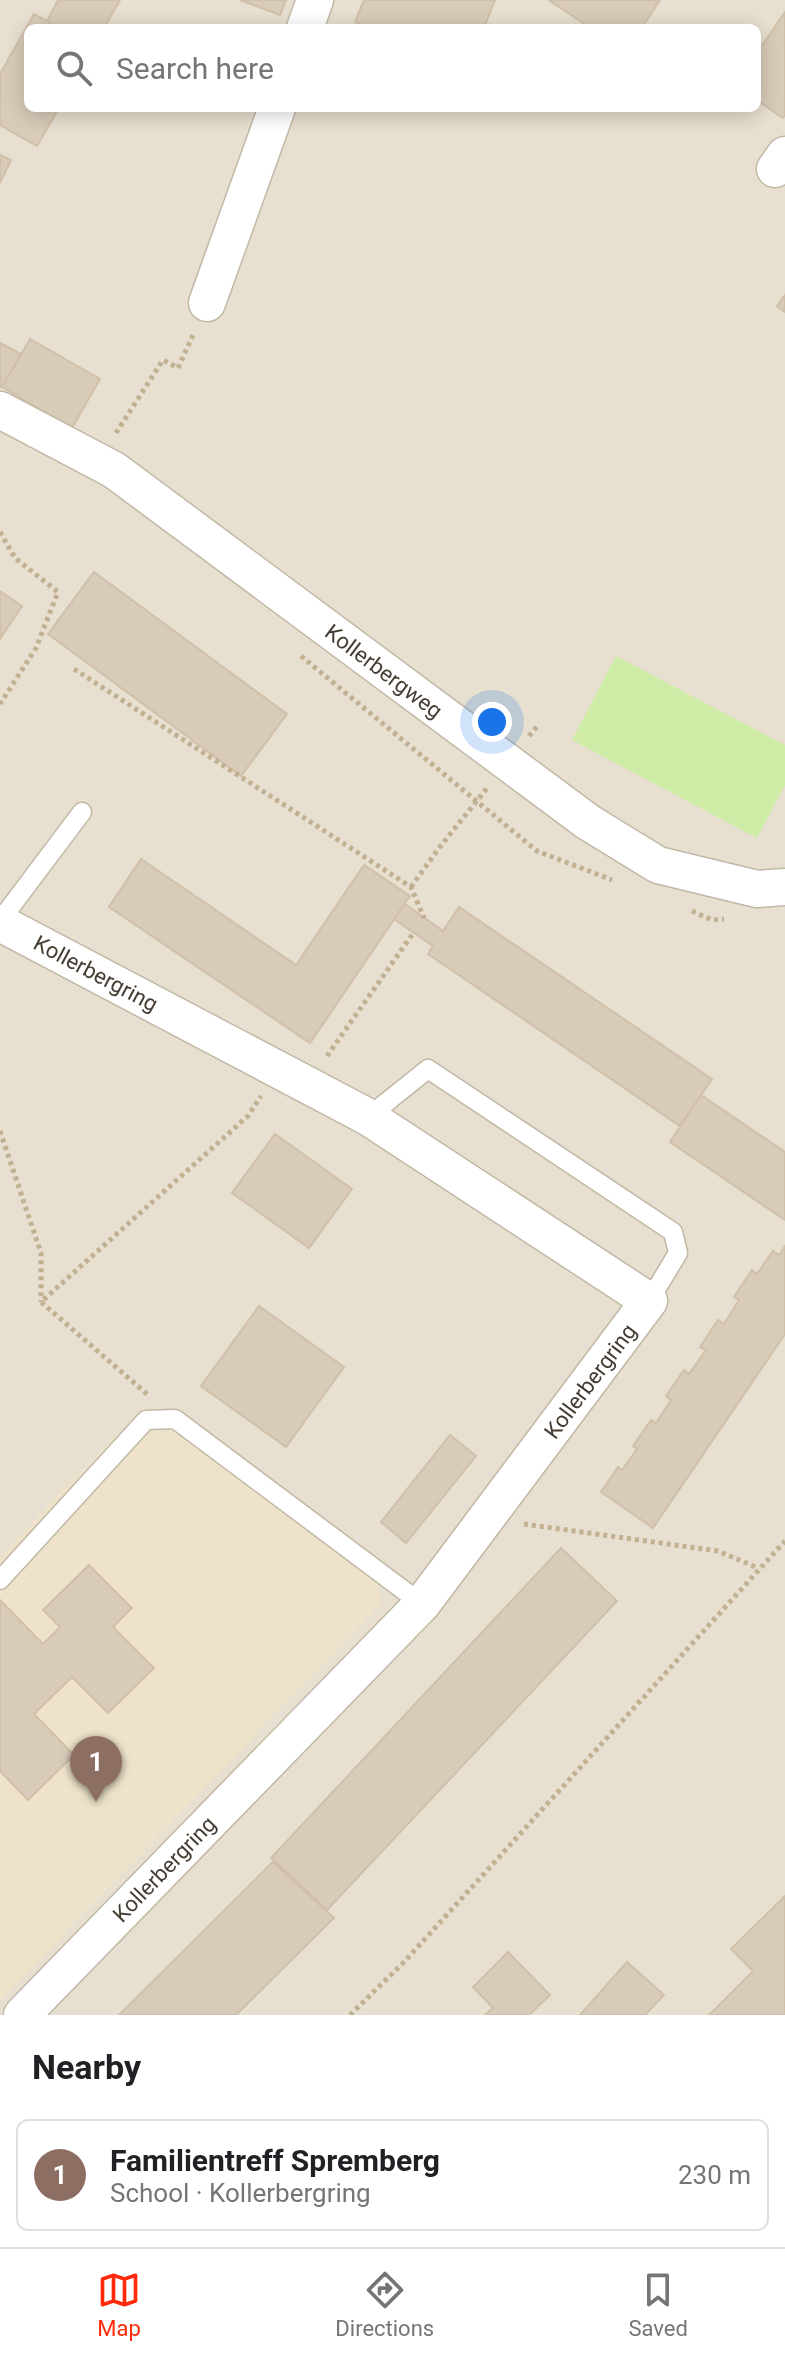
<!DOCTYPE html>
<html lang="en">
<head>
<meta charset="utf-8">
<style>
	:root { --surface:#fff; --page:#f2f2f2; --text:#202124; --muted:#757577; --line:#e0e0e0; --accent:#ff2b0c }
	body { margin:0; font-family:Roboto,sans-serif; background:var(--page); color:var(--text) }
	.you { position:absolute; left:492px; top:722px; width:28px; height:28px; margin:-20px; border:6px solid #fff; border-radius:50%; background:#1a73e8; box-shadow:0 0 0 12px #1a73e833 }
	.badge { display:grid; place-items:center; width:52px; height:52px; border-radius:50%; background:var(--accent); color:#fff; font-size:26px; font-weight:700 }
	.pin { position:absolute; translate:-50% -66px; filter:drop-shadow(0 2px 4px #0008) }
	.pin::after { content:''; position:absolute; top:42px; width:28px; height:24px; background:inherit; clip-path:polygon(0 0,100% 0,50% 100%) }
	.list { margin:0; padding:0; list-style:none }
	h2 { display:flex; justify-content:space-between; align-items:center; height:104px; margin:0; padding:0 32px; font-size:34px }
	h2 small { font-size:26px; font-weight:400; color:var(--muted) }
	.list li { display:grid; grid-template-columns:52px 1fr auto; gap:24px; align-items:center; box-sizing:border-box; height:112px; margin:0 16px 16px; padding:0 16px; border:2px solid var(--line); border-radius:12px }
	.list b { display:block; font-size:30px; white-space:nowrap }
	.list p { margin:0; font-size:26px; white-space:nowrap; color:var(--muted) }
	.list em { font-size:26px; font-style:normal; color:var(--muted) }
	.icon { flex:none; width:44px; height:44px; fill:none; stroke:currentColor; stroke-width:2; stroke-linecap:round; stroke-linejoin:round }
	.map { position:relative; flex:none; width:785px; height:2015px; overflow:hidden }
	.search { position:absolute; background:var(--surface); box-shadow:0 4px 20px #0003; left:24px; right:24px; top:24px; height:88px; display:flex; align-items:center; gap:20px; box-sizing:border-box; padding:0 28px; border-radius:12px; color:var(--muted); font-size:30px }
	.sheet { height:232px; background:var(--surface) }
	nav { display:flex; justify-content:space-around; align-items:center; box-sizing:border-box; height:112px; border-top:2px solid var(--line); background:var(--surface); font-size:22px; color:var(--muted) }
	nav a { display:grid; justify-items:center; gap:4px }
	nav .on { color:var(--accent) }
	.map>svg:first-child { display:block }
</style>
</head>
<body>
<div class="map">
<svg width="785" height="2015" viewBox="0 0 785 2015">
	<rect width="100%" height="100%" fill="#f3ede2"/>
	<path fill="#e7dfcf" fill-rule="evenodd" d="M0,0H785V2015H0ZM28,28H757V108H28Z"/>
	<path fill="#eee3ca" d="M143,1408L377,1583L382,1603L0,2001V1555Z"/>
	<path fill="#ceeca5" d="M616,656L785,745V785L757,838L572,740Z"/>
	<path fill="#d8cbb9" stroke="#d1c0a9" stroke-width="2" d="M58,0H120L104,28H59L47,21Z
		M240,0H286L280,15Z
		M364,0H495L484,28H372L355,22Z
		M549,0H660L642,28H590Z
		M785,12V115L783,118L757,100V53Z
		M34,14L59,28H28V108H59L37,146L0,125V74Z
		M0,155L11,160L0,183Z
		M785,295V312L777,306Z
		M30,339L100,379L72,428L2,387Z
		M0,343L21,354L2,387H0Z
		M94,572L287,714L241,776L48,634Z
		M0,591L22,606L0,639Z
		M141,859L296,965L364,865L410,896L310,1043L109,907Z
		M405,904L443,931L459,907L712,1079L680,1126L428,954L433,946L394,919Z
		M701,1095L785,1152V1220L670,1142Z
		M275,1134L352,1189L309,1248L232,1193Z
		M785,1246V1334L653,1528L601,1492L618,1467L622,1470L637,1449L633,1446L651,1420L656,1423L671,1400L666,1396L684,1370L689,1374L706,1350L700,1347L718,1320L724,1324L739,1300L734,1297L752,1270L757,1274L773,1251L779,1255Z
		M259,1306L344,1367L286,1447L201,1386Z
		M450,1435L476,1456L406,1543L381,1522Z
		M561,1548L617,1601L327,1910L271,1858Z
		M89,1565L132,1608L113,1627L154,1668L108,1713L72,1677L34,1714L74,1755L28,1800L0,1771V1600L43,1644L60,1627L43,1610Z
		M273,1862L334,1918L236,2015H119Z
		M785,1896V2015H709L753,1971L731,1949Z
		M508,1952L550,1995L529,2015H485L493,2008L473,1987Z
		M627,1962L664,1995L645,2015H580Z"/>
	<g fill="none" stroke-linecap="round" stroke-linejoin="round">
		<defs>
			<path id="lane" d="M0,921L82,812
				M368,1117L428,1069L673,1232L678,1253L649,1301
				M0,1580L146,1420L175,1419L422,1604"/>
			<path id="street" d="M305,28L315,0
				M775,169L785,155
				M207,303L277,108
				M0,410L114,470L588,822L658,865L757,889L785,887
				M0,923L368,1117L649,1301L422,1604L22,2015"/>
		</defs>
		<use href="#lane" stroke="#c2b8a6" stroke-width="21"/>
		<use href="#street" stroke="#c2b8a6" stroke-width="39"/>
		<path stroke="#c2b093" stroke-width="5" stroke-dasharray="4 4" stroke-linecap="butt" d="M116,433L163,360L178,368L194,333
			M0,532L15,558L58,592L36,648L0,704
			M301,656L537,851L612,880
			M74,669L411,887L424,918
			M529,736L539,724
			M411,887L439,848L488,787
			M692,911L712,920L724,919
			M327,1056L414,932
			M0,1131L41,1253V1302
			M147,1394L41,1302L248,1116L261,1096
			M524,1524L718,1551L758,1568
			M350,2015L406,1960L785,1541"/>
		<use href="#lane" stroke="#fff" stroke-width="18"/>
		<use href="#street" stroke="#fff" stroke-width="36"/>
	</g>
	<g text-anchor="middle" stroke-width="6" stroke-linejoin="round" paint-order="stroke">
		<g font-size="22" fill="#453d32" stroke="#fff">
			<text transform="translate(384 671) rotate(37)" y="8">Kollerbergweg</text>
			<text transform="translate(96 973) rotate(28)" y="8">Kollerbergring</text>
			<text transform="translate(590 1381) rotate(-53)" y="8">Kollerbergring</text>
			<text transform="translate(164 1869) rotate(-46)" y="8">Kollerbergring</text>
		</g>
	</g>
</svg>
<div class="you"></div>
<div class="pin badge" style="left:96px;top:1802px;background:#8d6e63">1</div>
<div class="search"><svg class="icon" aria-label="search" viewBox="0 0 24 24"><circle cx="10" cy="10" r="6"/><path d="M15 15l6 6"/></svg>Search here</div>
</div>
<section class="sheet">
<h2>Nearby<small></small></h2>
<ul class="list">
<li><span class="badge" style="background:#8d6e63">1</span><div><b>Familientreff Spremberg</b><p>School · Kollerbergring</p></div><em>230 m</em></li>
</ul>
</section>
<nav>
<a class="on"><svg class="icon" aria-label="map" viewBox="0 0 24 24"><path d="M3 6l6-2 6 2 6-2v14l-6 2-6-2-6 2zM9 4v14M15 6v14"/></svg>Map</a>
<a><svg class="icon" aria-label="directions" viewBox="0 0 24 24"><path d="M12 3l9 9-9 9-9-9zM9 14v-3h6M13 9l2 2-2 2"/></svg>Directions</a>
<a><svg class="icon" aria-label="saved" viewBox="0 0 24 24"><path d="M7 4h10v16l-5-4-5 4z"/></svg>Saved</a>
</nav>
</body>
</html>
